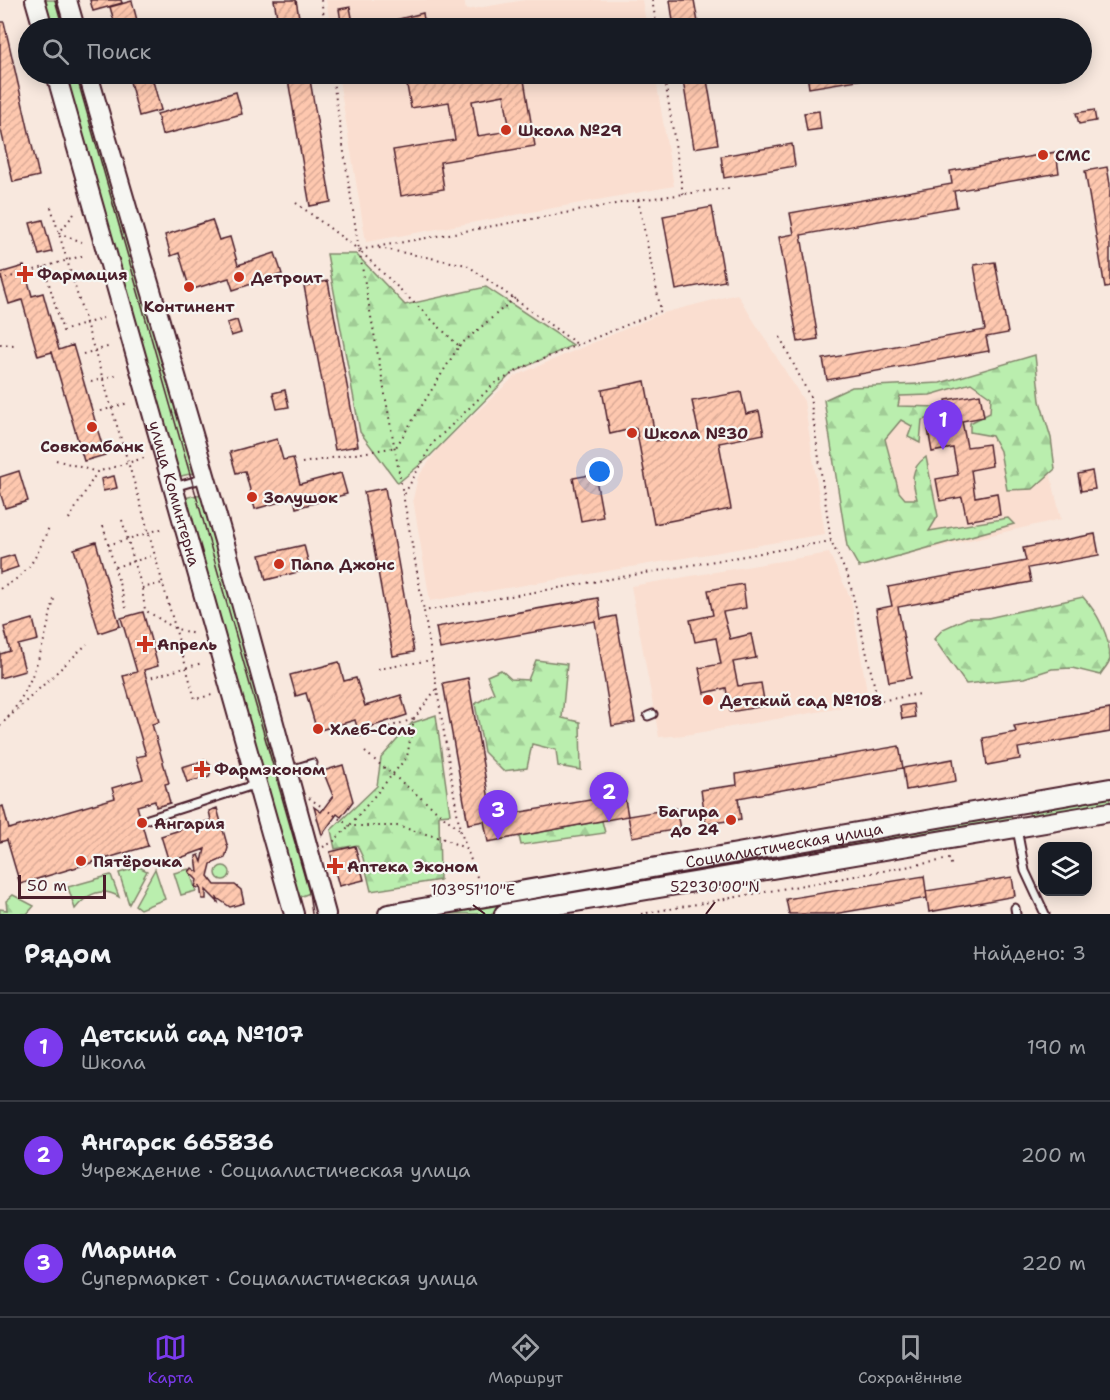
<!DOCTYPE html>
<html lang="ru">
<head>
<meta charset="utf-8">
<style>
	:root { --surface:#171b24; --page:#242831; --text:#f1f3f6; --muted:#9ea1a6; --line:#363941; --accent:#7c3aed }
	body { margin:0; font-family:"Shantell Sans",sans-serif; background:var(--page); color:var(--text) }
	.controls { position:absolute; right:18px; bottom:18px; display:grid; overflow:hidden; border-radius:12px; box-shadow:0 3px 15px #0003 }
	.controls button { width:54px; height:54px; display:grid; place-items:center; padding:0; border:0; border-bottom:2px solid var(--line); background:var(--surface); color:var(--text); font:30px sans-serif }
	.scale { position:absolute; left:18px; bottom:15px; width:88px; box-sizing:border-box; padding-left:6px; border:3px solid #4a1f2b; border-top:0; font-size:16px; line-height:21px; white-space:nowrap; color:#4a1f2b; -webkit-text-stroke:4px #f6f6f2; paint-order:stroke }
	.you { position:absolute; left:600px; top:472px; width:21px; height:21px; margin:-15px; border:4px solid #fff; border-radius:50%; background:#1a73e8; box-shadow:0 0 0 9px #1a73e833 }
	.badge { display:grid; place-items:center; width:39px; height:39px; border-radius:50%; background:var(--accent); color:#fff; font-size:20px; font-weight:700 }
	.pin { position:absolute; translate:-50% -50px; filter:drop-shadow(0 2px 3px #0008) }
	.pin::after { content:''; position:absolute; top:32px; width:21px; height:18px; background:inherit; clip-path:polygon(0 0,100% 0,50% 100%) }
	.list { margin:0; padding:0; list-style:none }
	h2 { display:flex; justify-content:space-between; align-items:center; height:78px; margin:0; padding:0 24px; font-size:26px }
	h2 small { font-size:20px; font-weight:400; color:var(--muted) }
	.list li { display:grid; grid-template-columns:39px 1fr auto; gap:18px; align-items:center; box-sizing:border-box; height:108px; padding:0 24px; border-top:2px solid var(--line) }
	.list b { display:block; font-size:22px; white-space:nowrap }
	.list p { margin:0; font-size:20px; white-space:nowrap; color:var(--muted) }
	.list em { font-size:20px; font-style:normal; color:var(--muted) }
	.icon { flex:none; width:33px; height:33px; fill:none; stroke:currentColor; stroke-width:2; stroke-linecap:round; stroke-linejoin:round }
	.map { position:relative; flex:none; width:1110px; height:914px; overflow:hidden }
	.search { position:absolute; background:var(--surface); box-shadow:0 3px 15px #0003; left:18px; right:18px; top:18px; height:66px; display:flex; align-items:center; gap:15px; box-sizing:border-box; padding:0 21px; border-radius:33px; color:var(--muted); font-size:22px }
	.sheet { height:402px; background:var(--surface) }
	nav { display:flex; justify-content:space-around; align-items:center; box-sizing:border-box; height:84px; border-top:2px solid var(--line); background:var(--surface); font-size:16px; color:var(--muted) }
	nav a { display:grid; justify-items:center; gap:3px }
	nav .on { color:var(--accent) }
	.map>svg:first-child { display:block }
</style>
</head>
<body>
<div class="map">
<svg width="1110" height="914" viewBox="0 0 1110 914">
	<defs>
		<pattern id="forest-firs" width="22" height="20" patternUnits="userSpaceOnUse" patternTransform="scale(1.5)"><rect width="22" height="20" fill="#baeeae"/><path d="M5 1l3.5 6h-7zM16 11l3.5 6h-7z" fill="#a1cc96"/></pattern>
		<pattern id="building-hatch" width="6" height="6" patternUnits="userSpaceOnUse" patternTransform="scale(1.5)"><rect width="6" height="6" fill="#fec8af"/><path d="M-1 1l2-2M0 6l6-6M5 7l2-2" fill="none" stroke="#dbab97"/></pattern>
	</defs>
	<rect width="100%" height="100%" fill="#f8e8de"/>
	<filter id="ink" filterUnits="userSpaceOnUse"><feTurbulence type="fractalNoise" baseFrequency=".0167" numOctaves="2"/><feDisplacementMap in="SourceGraphic" scale="12" xChannelSelector="R" yChannelSelector="G"/><feConvolveMatrix kernelMatrix="1 2 1 2 8 2 1 2 1" color-interpolation-filters="sRGB"/></filter>
	<g filter="url(#ink)">
		<path fill="#faded0" d="M326,0H464L466,10L525,0H642L647,28H331Z
			M338,74H655L674,186L366,242Z
			M737,294L804,401L825,534L430,601L413,499L418,477L438,449L515,376L663,313Z
			M1025,364L1061,519L866,564L831,409Z
			M829,553L851,599L869,703L685,735L659,737L631,586Z"/>
		<path fill="#baeeae" stroke="#82866c" stroke-width="1.5" d="M41,0H60L68,28H49Z
			M62,74H81L194,473L177,477Z
			M202,494L315,891L297,898L184,498Z
			M1110,796V804L1030,818L1029,811Z
			M1011,814L1012,821L710,873V867Z
			M216 873a7 7 0 1 1 14 0a7 7 0 1 1-14 0Z
			M139,867L147,871L129,904L119,873Z
			M155,869L165,899L140,909L135,905Z
			M189,869L196,891L181,895L174,873Z
			M691,870L692,876L497,914H443Z
			M111,875L119,897C101,886 87,894 75,909L68,887Z"/>
		<path fill="url(#forest-firs)" stroke="#82866c" stroke-width="1.5" d="M327,254H356L405,305L486,287L573,345L512,373L428,458L398,483L360,432Z
			M1035,355L1040,401L1051,438L1055,469L1033,489L1007,490L1000,451L992,436L970,432V423L990,413L991,397L971,383L930,395L900,396L898,406L940,407L941,416L922,420L920,443L908,437L912,426L901,420L885,439L899,492L905,499H917C912,481 909,469 926,457L938,516L929,531L1008,518L1014,524L859,567L847,546L824,400L852,387L940,383Z
			M1083,597C1097,612 1110,636 1110,659C1109,664 1103,670 1100,675L1072,668L1052,669L1024,678L966,684L934,639L943,629L967,618H988Z
			M536,660L567,664L562,718L580,722L581,770L558,766L556,750L532,744L527,768L503,771L484,752L475,704L494,693L487,676L501,670L511,679L528,680Z
			M436,715L450,814L439,815L440,880L371,891L363,858L357,845L335,849L331,830L377,786L381,758L412,723Z
			M602,821L605,833L521,845L519,836Z
			M13,895L34,906L27,914H0V909L7,910L6,901Z"/>
		<path fill="url(#building-hatch)" stroke="#4a1f2b" stroke-width="1.5" fill-rule="evenodd" d="M90,0H121L122,3L93,11Z
			M274,0H296L301,28H279Z
			M670,0H694L699,28H674Z
			M132,1L139,28H116L110,7Z
			M350,7L354,28H342L339,9Z
			M423,13L425,28H379V24Z
			M0,22H4L39,176L13,182L0,126Z
			M128,74H151L161,110L139,116Z
			M287,74H309L331,202L310,206Z
			M405,74H432L434,84L498,74H523L535,146L440,162L444,189L401,196L393,150L455,140L449,102L411,108ZM504,95L510,131L478,136L472,101Z
			M682,74H706L718,144L694,148Z
			M807,74H863L864,79L809,88Z
			M236,92L242,114L162,135L157,114Z
			M1094,110L1096,121L1079,124L1076,113Z
			M819,111L821,129L807,131L804,113Z
			M792,144L795,166L724,178L721,156Z
			M1056,152L1059,173L954,191L957,207L801,235L818,339L798,342L779,237L794,234L790,213L952,184L950,171Z
			M1107,167L1110,184V287L1105,288L1085,171Z
			M712,207L725,281L676,290L663,216Z
			M43,220L52,252L39,255L30,223Z
			M212,220L219,240L230,237L238,265L275,253L282,274L233,290L229,278L190,290L179,253L171,256L165,235Z
			M995,262L1008,333L986,337L989,351L827,380L823,359L985,330L974,265Z
			M24,266L32,296L43,293L59,350L73,345L105,455L84,461L52,352L38,356L22,300L9,304L0,273Z
			M328,281L358,446L335,450L304,286Z
			M237,320L241,333L231,336L227,323Z
			M645,381L656,441L699,434L692,401L741,392L746,414L759,411L764,434L719,443L731,509L654,524L636,428L610,434L602,390Z
			M285,390L289,407L277,409L273,393Z
			M980,394L984,417L962,421L967,447L989,444L992,466L971,470L975,497L997,493L1000,515L967,521L962,497L940,501L936,479L958,475L953,448L932,452L928,429L951,425L946,400Z
			M277,439L283,460L293,458L300,484L341,473L347,494L296,508L294,498L255,509L245,471L236,473L230,452Z
			M19,471L28,501L5,508L0,492V477Z
			M1092,471L1095,489L1081,491L1078,474Z
			M595,474L603,517L581,521L573,478Z
			M114,476L117,488L103,491L101,479Z
			M385,488L414,652L393,656L364,492Z
			M1095,534L1099,555L1028,568L1031,582L898,607L911,678L889,682L876,609L892,606L888,587L1026,561L1023,548Z
			M96,542L120,626L99,633L74,549Z
			M304,545L310,569L266,580L260,555Z
			M14,555L18,567L0,573V559Z
			M743,584L746,608L723,612L730,639L751,634L756,658L733,662L738,686L761,683L765,706L730,712L726,688L704,693L699,668L721,664L716,638L695,642L690,620L713,615L708,590Z
			M598,598L601,619L616,616L635,722L612,726L595,621L440,649L436,627Z
			M143,612L158,666L144,670L159,722L152,724L169,783L165,784L170,803L156,807L155,801L137,806L148,846L20,884L7,840L0,842V807L3,806L9,829L115,798L112,788L143,779L136,757L146,755L123,676L137,672L121,618Z
			M33,619L38,640L18,645L25,671L0,678V654L10,651L4,627Z
			M339,662L344,681L356,678L365,706L401,695L407,715L358,731L355,720L317,731L306,693L296,696L290,675Z
			M468,678L492,817L624,794L628,816L488,842L484,821L468,824L443,683Z
			M913,704L915,717L902,719L900,706Z
			M1110,709V732L1018,748L1020,759L987,765L983,738L1016,732L1014,726Z
			M899,746L903,768L738,798L741,819L706,824L701,790L737,785L736,774Z
			M953,759L956,781L906,790L903,768Z
			M205,760L212,767L209,777L187,782L182,767Z
			M343,765L353,801L341,817L337,814L322,835L314,807L321,812L333,796L323,771Z
			M217,808L228,848L225,858L211,864L208,876L215,885H235L241,890L244,903L230,907L217,898L218,902L206,890V899H202L200,885L199,888L195,887L197,880L189,872L192,868L198,872L196,856L199,855L202,862L205,849L169,862L161,836L211,820L209,811Z
			M676,808L680,829L632,837L628,816Z
			M355,846L364,880L339,886L330,852Z
			M924,876L927,898L834,914H789L786,899Z
			M1012,877L1015,896L929,912L926,891Z"/>
		<g fill="none" stroke-linecap="round" stroke-linejoin="round">
			<defs>
				<path id="service" d="M174,487L205,478
					M648,716L653,714
					M287,771L313,763
					M148,819L257,784
					M1017,829L1025,871L1045,914
					M1015,908L1016,914"/>
				<g id="tertiary">
					<path d="M35,0L43,28"/>
					<path d="M67,0L75,28"/>
					<path id="s1" d="M56,74L294,914"/>
					<path d="M88,74L225,544L326,914"/>
					<path id="s2" d="M388,914L1110,788"/>
					<path d="M504,914L1110,812"/>
				</g>
			</defs>
			<use href="#service" stroke="#4a1f2b" stroke-width="11"/>
			<use href="#tertiary" stroke="#4a1f2b" stroke-width="22"/>
			<path stroke="#4a1f2b" stroke-width="2" stroke-dasharray="1.5 4.5" stroke-linecap="butt" d="M321,0L326,28
				M652,0L657,28
				M332,74L359,250L424,611
				M664,74L683,194
				M638,200L731,188
				M296,203L359,250
				M51,207L140,502L195,699L212,695
				M74,214L59,233L82,242
				M379,248L467,265L577,344
				M44,267L63,331L103,318
				M0,280L85,255
				M780,337L810,397L831,541L849,579L878,701L921,694
				M0,344L15,345
				M459,346L515,298
				M83,354L111,346
				M91,382L119,374
				M101,411L128,403
				M56,460L97,472L144,458
				M302,463L396,447L459,346L359,250L638,200L661,311L528,365L494,384L432,444L404,495
				M69,519L97,472
				M122,520L142,588L145,610L174,628L194,634
				M103,526L126,608
				M108,545L164,528
				M115,567L155,555
				M142,588L163,583
				M0,589C33,571 35,558 50,525
				M378,669L432,660
				M146,679L202,663
				M8,718L87,644
				M0,726C33,693 44,643 54,599
				M360,736L414,719
				M365,752L460,830
				M309,798L350,826H397L444,839L467,849
				M323,847L333,842L351,824L407,757L414,719L436,689
				M477,877L460,830L424,611L831,541
				M641,914L950,859L952,869"/>
			<use href="#service" stroke="#f6f6f2" stroke-width="7"/>
			<use href="#tertiary" stroke="#f6f6f2" stroke-width="18"/>
			<path stroke="#4a1f2b" stroke-width="1.5" d="M55,0L63,28
				M76,74L309,892L312,914"/>
		</g>
	</g>
	<path fill="none" stroke="#4a1f2b" stroke-width="2" d="M473,905L485,914M706,914L715,902"/>
	<g fill="#c8321e" stroke="#f6f6f2" stroke-width="2">
		<circle cx="506" cy="130" r="6"/>
		<circle cx="1043" cy="155" r="6"/>
		<path d="M22 265h6v6h6v6h-6v6h-6v-6h-6v-6h6z"/>
		<circle cx="239" cy="277" r="6"/>
		<circle cx="189" cy="287" r="6"/>
		<circle cx="92" cy="427" r="6"/>
		<circle cx="632" cy="433" r="6"/>
		<circle cx="252" cy="497" r="6"/>
		<circle cx="279" cy="564" r="6"/>
		<path d="M142 635h6v6h6v6h-6v6h-6v-6h-6v-6h6z"/>
		<circle cx="708" cy="700" r="6"/>
		<circle cx="318" cy="729" r="6"/>
		<path d="M199 760h6v6h6v6h-6v6h-6v-6h-6v-6h6z"/>
		<circle cx="731" cy="820" r="6"/>
		<circle cx="142" cy="823" r="6"/>
		<circle cx="81" cy="861" r="6"/>
		<path d="M332 857h6v6h6v6h-6v6h-6v-6h-6v-6h6z"/>
	</g>
	<g text-anchor="middle" stroke-width="4.5" stroke-linejoin="round" paint-order="stroke">
		<g font-size="16" font-weight="bold" fill="#4a1f2b" stroke="#f6f6f2" text-anchor="start">
			<text x="518" y="136">Школа №29</text>
			<text x="1055" y="161">СМС</text>
			<text x="37" y="280">Фармация</text>
			<text x="251" y="283">Детроит</text>
			<text x="189" y="312" text-anchor="middle">Континент</text>
			<text x="644" y="439">Школа №30</text>
			<text x="92" y="452" text-anchor="middle">Совкомбанк</text>
			<text x="264" y="503">Золушок</text>
			<text x="291" y="570">Папа Джонс</text>
			<text x="157" y="650">Апрель</text>
			<text x="720" y="706">Детский сад №108</text>
			<text x="330" y="735">Хлеб-Соль</text>
			<text x="214" y="775">Фармэконом</text>
			<text x="719" y="817" text-anchor="end">Багира<tspan x="719" dy="18">до 24</tspan></text>
			<text x="154" y="829">Ангария</text>
			<text x="93" y="867">Пятёрочка</text>
			<text x="347" y="872">Аптека Эконом</text>
		</g>
		<g font-size="16" fill="#4a1f2b" stroke="#f6f6f2">
			<text dy="6" stroke="none"><textPath href="#s1" startOffset="436">улица Коминтерна</textPath></text>
			<text dy="6" stroke="none"><textPath href="#s2" startOffset="402">Социалистическая улица</textPath></text>
		</g>
	</g>
	<g font-size="15" text-anchor="middle" fill="#4a1f2b" stroke="#f6f6f2" stroke-width="4.5" stroke-linejoin="round" paint-order="stroke">
		<text x="715" y="892">52°30'00"N</text>
		<text x="473" y="895">103°51'10"E</text>
	</g>
</svg>
<div class="controls">
<button><svg class="icon" aria-label="layers" viewBox="0 0 24 24"><path d="M12 4l9 5-9 5-9-5zM3 14l9 5 9-5"/></svg></button>
</div>
<div class="scale">50 m</div>
<div class="you"></div>
<div class="pin badge" style="left:943px;top:450px">1</div>
<div class="pin badge" style="left:609px;top:822px">2</div>
<div class="pin badge" style="left:498px;top:840px">3</div>
<div class="search"><svg class="icon" aria-label="search" viewBox="0 0 24 24"><circle cx="10" cy="10" r="6"/><path d="M15 15l6 6"/></svg>Поиск</div>
</div>
<section class="sheet">
<h2>Рядом<small>Найдено: 3</small></h2>
<ul class="list">
<li><span class="badge">1</span><div><b>Детский сад №107</b><p>Школа</p></div><em>190 m</em></li>
<li><span class="badge">2</span><div><b>Ангарск 665836</b><p>Учреждение · Социалистическая улица</p></div><em>200 m</em></li>
<li><span class="badge">3</span><div><b>Марина</b><p>Супермаркет · Социалистическая улица</p></div><em>220 m</em></li>
</ul>
</section>
<nav>
<a class="on"><svg class="icon" aria-label="map" viewBox="0 0 24 24"><path d="M3 6l6-2 6 2 6-2v14l-6 2-6-2-6 2zM9 4v14M15 6v14"/></svg>Карта</a>
<a><svg class="icon" aria-label="directions" viewBox="0 0 24 24"><path d="M12 3l9 9-9 9-9-9zM9 14v-3h6M13 9l2 2-2 2"/></svg>Маршрут</a>
<a><svg class="icon" aria-label="saved" viewBox="0 0 24 24"><path d="M7 4h10v16l-5-4-5 4z"/></svg>Сохранённые</a>
</nav>
</body>
</html>
